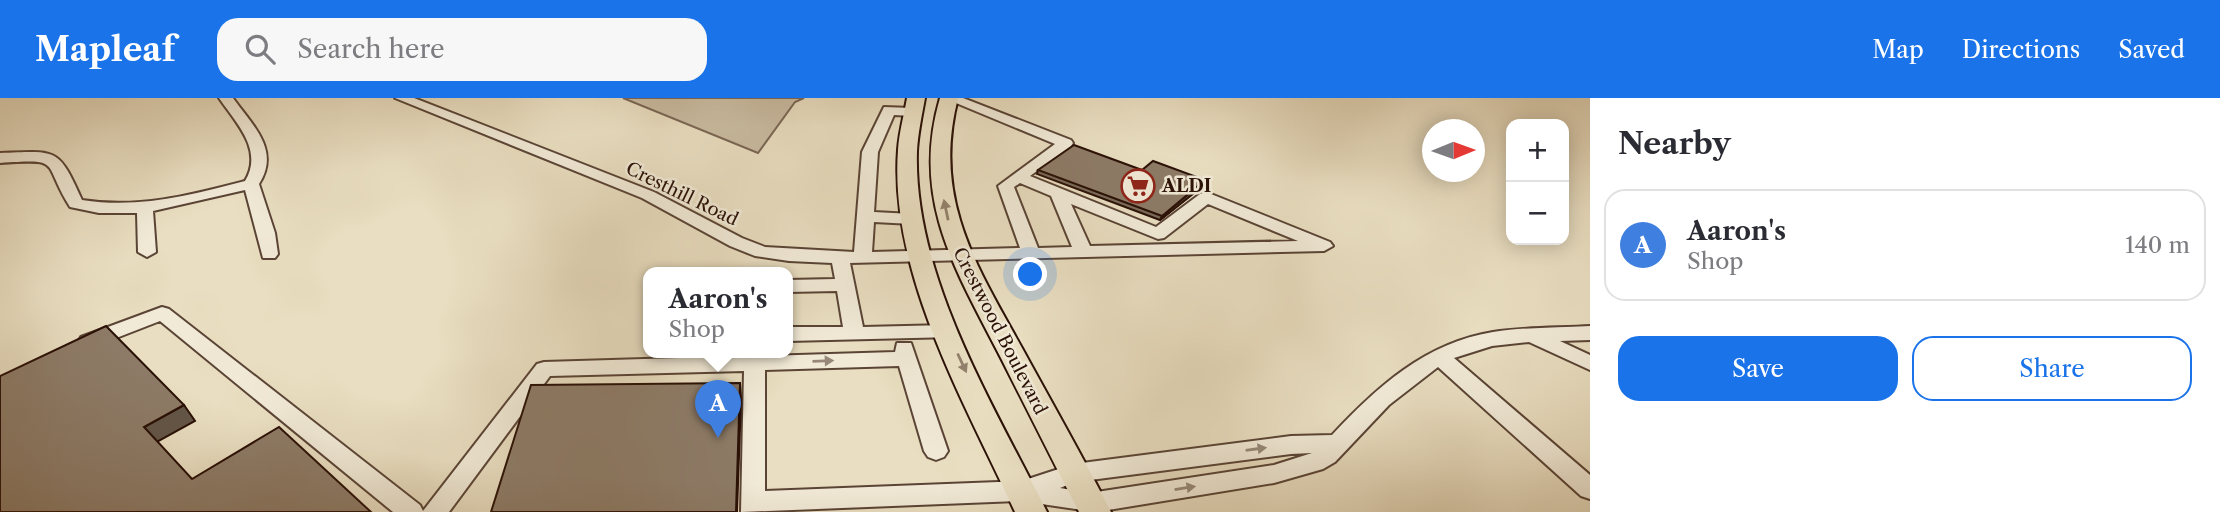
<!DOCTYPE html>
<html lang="en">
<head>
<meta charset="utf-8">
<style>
	:root { --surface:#fff; --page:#f7f7f7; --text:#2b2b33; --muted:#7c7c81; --line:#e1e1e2; --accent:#1a73e8 }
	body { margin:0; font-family:"Libre Caslon Text",serif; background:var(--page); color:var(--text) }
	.controls { position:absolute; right:21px; top:21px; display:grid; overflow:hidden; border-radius:14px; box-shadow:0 4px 18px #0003 }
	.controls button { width:63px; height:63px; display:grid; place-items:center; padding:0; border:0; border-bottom:2px solid var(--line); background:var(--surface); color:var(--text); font:35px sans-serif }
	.compass { position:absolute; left:1422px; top:21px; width:63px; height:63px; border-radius:50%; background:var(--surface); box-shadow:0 4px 18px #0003; rotate:89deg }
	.you { position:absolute; left:1031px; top:177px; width:24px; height:24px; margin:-18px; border:5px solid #fff; border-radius:50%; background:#1a73e8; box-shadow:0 0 0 10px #1a73e833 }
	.badge { display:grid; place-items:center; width:46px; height:46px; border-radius:50%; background:var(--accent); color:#fff; font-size:23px; font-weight:700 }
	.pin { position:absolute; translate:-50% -58px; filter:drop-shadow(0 2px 4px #0008) }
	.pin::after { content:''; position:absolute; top:37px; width:24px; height:21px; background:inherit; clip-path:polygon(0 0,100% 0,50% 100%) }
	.popup { position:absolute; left:643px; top:169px; width:150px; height:91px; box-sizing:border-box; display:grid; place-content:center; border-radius:14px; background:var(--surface); filter:drop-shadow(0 2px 5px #0005); font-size:23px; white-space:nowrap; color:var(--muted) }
	.popup b { font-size:26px; color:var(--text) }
	.popup::after { content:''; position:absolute; left:50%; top:100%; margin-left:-14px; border:14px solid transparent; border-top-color:var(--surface) }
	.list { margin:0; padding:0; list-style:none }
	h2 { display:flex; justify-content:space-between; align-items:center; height:91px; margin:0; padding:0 28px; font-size:30px }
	h2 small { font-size:23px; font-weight:400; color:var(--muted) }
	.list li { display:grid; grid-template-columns:46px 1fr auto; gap:21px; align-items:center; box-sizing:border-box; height:112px; margin:0 14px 14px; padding:0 14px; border:2px solid var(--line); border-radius:21px }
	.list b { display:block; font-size:26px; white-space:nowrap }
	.list p { margin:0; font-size:23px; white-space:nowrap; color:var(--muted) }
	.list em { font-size:23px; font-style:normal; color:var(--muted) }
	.actions { display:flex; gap:14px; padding:21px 28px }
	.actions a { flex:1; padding:16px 0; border:2px solid var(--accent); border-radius:21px; text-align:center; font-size:24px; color:var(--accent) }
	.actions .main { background:var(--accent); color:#fff }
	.icon { flex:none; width:38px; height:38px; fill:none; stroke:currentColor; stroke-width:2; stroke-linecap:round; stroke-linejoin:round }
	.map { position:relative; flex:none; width:1590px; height:414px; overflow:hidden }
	header { display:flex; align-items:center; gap:42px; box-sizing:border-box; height:98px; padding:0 35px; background:var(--accent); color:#fff }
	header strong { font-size:33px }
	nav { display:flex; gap:38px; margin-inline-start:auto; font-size:24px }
	.search { width:490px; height:63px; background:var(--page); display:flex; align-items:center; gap:18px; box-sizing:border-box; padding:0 24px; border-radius:21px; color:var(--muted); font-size:26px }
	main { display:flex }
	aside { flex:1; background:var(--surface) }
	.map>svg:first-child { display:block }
</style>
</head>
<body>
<header>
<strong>Mapleaf</strong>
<div class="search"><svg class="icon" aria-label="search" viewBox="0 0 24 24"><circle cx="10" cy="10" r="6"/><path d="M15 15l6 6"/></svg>Search here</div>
<nav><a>Map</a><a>Directions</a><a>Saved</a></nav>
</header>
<main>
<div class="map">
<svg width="1590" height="414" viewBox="0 0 1590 414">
	<rect width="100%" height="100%" fill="#e9dec1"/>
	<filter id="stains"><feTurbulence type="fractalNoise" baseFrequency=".00286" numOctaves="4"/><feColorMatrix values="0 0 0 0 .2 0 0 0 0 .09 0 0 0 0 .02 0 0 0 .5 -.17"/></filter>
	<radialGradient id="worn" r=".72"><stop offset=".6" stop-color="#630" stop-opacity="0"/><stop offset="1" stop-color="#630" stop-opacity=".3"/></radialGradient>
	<path fill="#c9bba1" stroke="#7a6654" stroke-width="2" d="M623,0H804L795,4L758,55Z"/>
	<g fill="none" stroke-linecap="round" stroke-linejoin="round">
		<defs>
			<path id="minor" d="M219,0H233C252,27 281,52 259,86L275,135L278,156L275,160H263L245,92L153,113L156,154L147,159L138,154L137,115H99L70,109C41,63 64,61 0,65V55C58,53 58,49 82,102C139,111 191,97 245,83C264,52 236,25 219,0Z
				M395,0H414L654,94L742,140L765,149L854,154L862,54L884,9L912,10L919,14L912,18L894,17L878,54L874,114L912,116L920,121L912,126L874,124L872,154L1020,150L998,88L1055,46L944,0H963L1071,42L1073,45L1071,48L1030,78L1156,129L1200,96L1206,94L1330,144L1333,148L1324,153L850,165L863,229L947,227L954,229L957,234L954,239L788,243V229H843L837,193L788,194V182L835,181L832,165L789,163L755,158L730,148L642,100ZM1020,85L1051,98L1072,149L1038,150L1014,89ZM1071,106L1158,141L1164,140L1208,106L1298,143L1090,148Z
				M162,209L169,211L420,407L423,413L537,266L544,264L745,258V254H765V258L895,254L897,245H911L948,353L944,359L936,362L928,359L924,353L899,268L765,272V393L1022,383L1074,366L1291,338L1332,337C1377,289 1425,245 1493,234C1525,229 1558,230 1590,228V242L1560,243L1590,257V272L1529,244L1492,248L1454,260L1590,377V401L1581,398L1438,269L1389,307L1335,364L1323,371L1274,385L1096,414L1021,403L741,414L744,273L550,278L449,414H393L160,223L88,251L81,249L78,244L81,239ZM1312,355L1274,367L1090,395L1060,390L1075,384L1291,356Z"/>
			<path id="major" d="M907,0H925C922,17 918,35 917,53C913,178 993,306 1047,414H1015C965,305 889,176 898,52C899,35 904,17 907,0Z
				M940,0H958C932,100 976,167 1022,250C1052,305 1083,359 1111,414H1079C1053,363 1027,312 1002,262C957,174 910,103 940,0Z"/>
		</defs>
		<use href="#minor" stroke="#5a4435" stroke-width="4"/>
		<use href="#major" stroke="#2a1006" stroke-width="4"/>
		<use href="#minor" fill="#f1ead7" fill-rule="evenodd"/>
		<use href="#major" fill="#e9dec1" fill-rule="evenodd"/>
	</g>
	<path fill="#796a59" stroke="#2a1006" stroke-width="2" d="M1038,72H1142L1205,82L1204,87L1160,122L1037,76Z"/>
	<path fill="#635648" stroke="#2a1006" stroke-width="2" d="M1205,82L1204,87L1160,122L1162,118Z
		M740,285L741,301L737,414H736Z
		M184,307L195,323L155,345L144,329Z"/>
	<path fill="#8d7b67" stroke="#2a1006" stroke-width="2" d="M1074,47L1142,72L1153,63L1205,82L1162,118L1038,72Z
		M106,228L184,307L144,329L192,381L279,329L371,414H0V278Z
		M740,285L736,414H491L531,287Z"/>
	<defs><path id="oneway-solid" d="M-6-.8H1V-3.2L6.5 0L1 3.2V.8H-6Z" transform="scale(1.75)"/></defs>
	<g fill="#93816d">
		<use href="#oneway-solid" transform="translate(946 112) rotate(-102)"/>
		<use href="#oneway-solid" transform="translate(962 265) rotate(65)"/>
	</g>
	<g fill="#978879">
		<use href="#oneway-solid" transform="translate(823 263) rotate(-2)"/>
		<use href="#oneway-solid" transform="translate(1256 351) rotate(-8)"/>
		<use href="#oneway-solid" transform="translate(1185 390) rotate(-9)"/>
	</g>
	<defs>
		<symbol id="supermarket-ring" viewBox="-11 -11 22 22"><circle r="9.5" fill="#f1ead7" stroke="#8f2418" stroke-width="1.5"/><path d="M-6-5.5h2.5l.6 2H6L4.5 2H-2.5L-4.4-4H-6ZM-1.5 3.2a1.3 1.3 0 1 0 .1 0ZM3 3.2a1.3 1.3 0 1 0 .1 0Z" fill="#8f2418"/></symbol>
	</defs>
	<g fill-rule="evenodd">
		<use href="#supermarket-ring" x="1119" y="69" width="38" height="38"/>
	</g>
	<g text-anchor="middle" stroke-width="5" stroke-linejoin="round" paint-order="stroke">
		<g font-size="18" font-weight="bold" fill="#2a1006" stroke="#f1ead7" text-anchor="start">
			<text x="1162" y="94">ALDI</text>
		</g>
		<g font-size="18" fill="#2a1006" stroke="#f1ead7">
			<text transform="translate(682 96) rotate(26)" y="6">Cresthill Road</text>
			<text transform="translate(1000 233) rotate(63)" y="6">Crestwood Boulevard</text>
		</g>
	</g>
	<rect width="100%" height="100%" filter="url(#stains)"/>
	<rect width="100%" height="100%" fill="url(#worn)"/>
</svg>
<div class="controls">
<button>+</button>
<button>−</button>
</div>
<svg class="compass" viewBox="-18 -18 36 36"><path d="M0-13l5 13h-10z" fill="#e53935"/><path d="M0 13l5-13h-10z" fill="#7c7c81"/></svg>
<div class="you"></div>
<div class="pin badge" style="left:718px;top:340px;background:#3f7fe0">A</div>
<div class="popup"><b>Aaron's</b>Shop</div>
</div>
<aside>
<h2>Nearby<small></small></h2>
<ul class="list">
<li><span class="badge" style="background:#3f7fe0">A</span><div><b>Aaron's</b><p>Shop</p></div><em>140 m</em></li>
</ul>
<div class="actions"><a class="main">Save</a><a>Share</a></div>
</aside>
</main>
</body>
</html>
